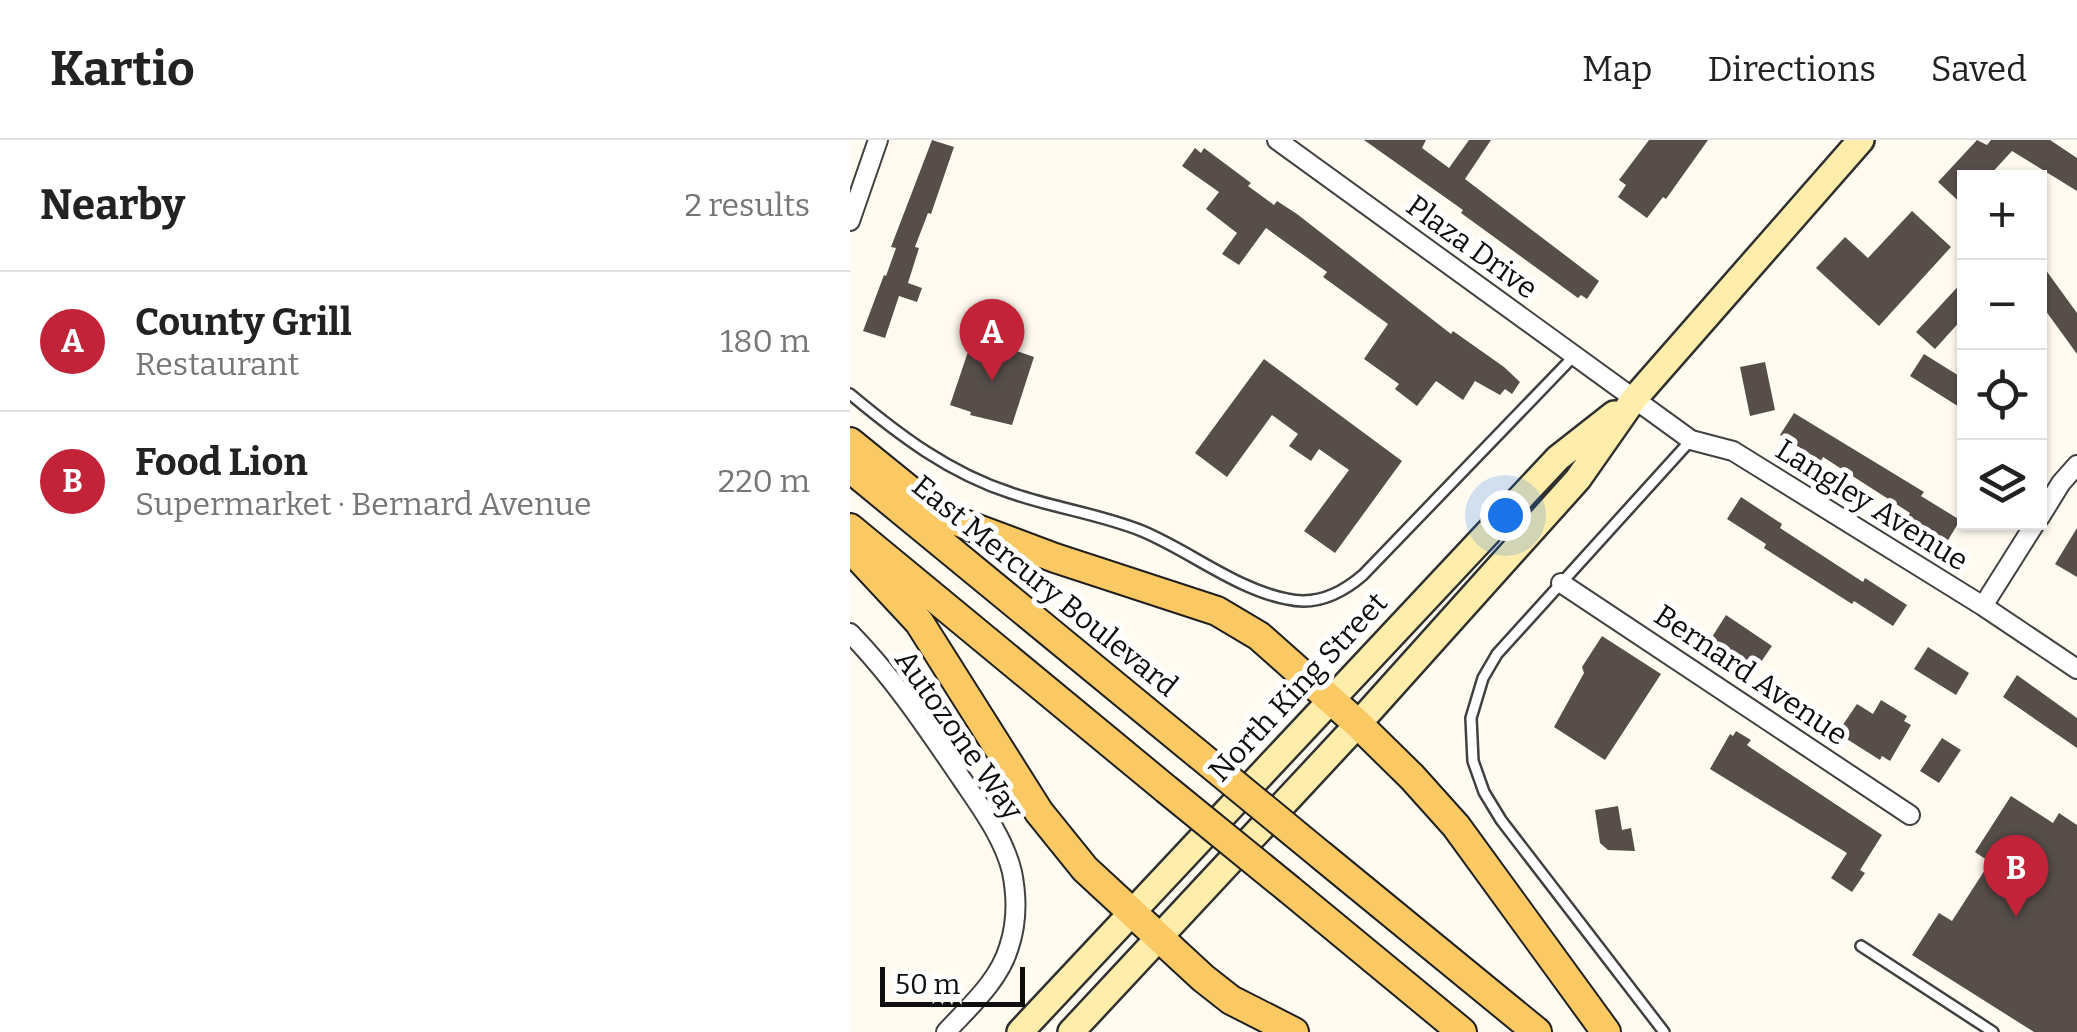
<!DOCTYPE html>
<html lang="en">
<head>
<meta charset="utf-8">
<style>
	:root { --surface:#fff; --page:#f6f6f6; --text:#222; --muted:#767676; --line:#e0e0e0; --accent:#c22338 }
	body { margin:0; font-family:Bitter,serif; background:var(--page); color:var(--text) }
	.controls { position:absolute; right:30px; top:30px; display:grid; overflow:hidden; border-radius:0px; box-shadow:0 2px 8px #0004 }
	.controls button { width:90px; height:90px; display:grid; place-items:center; padding:0; border:0; border-bottom:2px solid var(--line); background:var(--surface); color:var(--text); font:50px sans-serif }
	.scale { position:absolute; left:30px; bottom:25px; width:145px; box-sizing:border-box; padding-left:10px; border:5px solid #0e0e0e; border-top:0; font-size:28px; line-height:35px; white-space:nowrap; color:#0e0e0e; -webkit-text-stroke:8px #fff; paint-order:stroke }
	.you { position:absolute; left:655px; top:375px; width:35px; height:35px; margin:-25px; border:8px solid #fff; border-radius:50%; background:#1a73e8; box-shadow:0 0 0 15px #1a73e833 }
	.badge { display:grid; place-items:center; width:65px; height:65px; border-radius:50%; background:var(--accent); color:#fff; font-size:32px; font-weight:700 }
	.pin { position:absolute; translate:-50% -82px; filter:drop-shadow(0 2px 5px #0008) }
	.pin::after { content:''; position:absolute; top:52px; width:35px; height:30px; background:inherit; clip-path:polygon(0 0,100% 0,50% 100%) }
	.list { margin:0; padding:0; list-style:none }
	h2 { display:flex; justify-content:space-between; align-items:center; height:130px; margin:0; padding:0 40px; font-size:42px }
	h2 small { font-size:32px; font-weight:400; color:var(--muted) }
	.list li { display:grid; grid-template-columns:65px 1fr auto; gap:30px; align-items:center; box-sizing:border-box; height:140px; padding:0 40px; border-top:2px solid var(--line) }
	.list b { display:block; font-size:38px; white-space:nowrap }
	.list p { margin:0; font-size:32px; white-space:nowrap; color:var(--muted) }
	.list em { font-size:32px; font-style:normal; color:var(--muted) }
	.icon { flex:none; width:55px; height:55px; fill:none; stroke:currentColor; stroke-width:2; stroke-linecap:round; stroke-linejoin:round }
	.map { position:relative; flex:none; width:1227px; height:892px; overflow:hidden }
	header { display:flex; align-items:center; gap:60px; box-sizing:border-box; height:140px; padding:0 50px; background:var(--surface); border-bottom:2px solid var(--line) }
	header strong { font-size:48px }
	nav { display:flex; gap:55px; margin-inline-start:auto; font-size:35px }
	main { display:flex }
	aside { flex:1; background:var(--surface) }
	.map>svg:first-child { display:block }
</style>
</head>
<body>
<header>
<strong>Kartio</strong>
<nav><a>Map</a><a>Directions</a><a>Saved</a></nav>
</header>
<main>
<aside>
<h2>Nearby<small>2 results</small></h2>
<ul class="list">
<li><span class="badge">A</span><div><b>County Grill</b><p>Restaurant</p></div><em>180 m</em></li>
<li><span class="badge">B</span><div><b>Food Lion</b><p>Supermarket · Bernard Avenue</p></div><em>220 m</em></li>
</ul>
</aside>
<div class="map">
<svg width="1227" height="892" viewBox="0 0 1227 892">
	<rect width="100%" height="100%" fill="#fffbf0"/>
	<path fill="#574e4a" d="M82,0L104,7L81,74L78,73L65,107L69,108L58,143L72,148L67,162L49,156L35,198L13,191L34,135L36,136L46,108L41,107Z
		M514,0H576L572,8L599,28L619,0H641L615,39L749,141L737,159L731,155L728,158L611,73L613,70Z
		M799,0H858L816,59L813,57L797,78L768,57L776,45L769,40Z
		M1127,0L1137,5L1141,0H1200L1227,18V51L1162,11L1137,38H1114V66L1088,42Z
		M345,8L351,13L354,8L401,43L398,46L424,65L427,61L447,74L601,194L603,191L654,227L670,242L662,254L655,249L650,255L625,241L613,260L586,241L567,266L545,249L549,244L514,219L538,184L473,137L477,132L416,88L389,125L372,114L387,93L356,69L369,52L332,26Z
		M1062,71L1101,107L1029,186L966,128L995,97L1018,118Z
		M1190,122L1227,173V214L1190,163Z
		M1114,140V177L1085,209L1066,192Z
		M136,188L168,198L164,210L184,217L162,285L120,275L121,272L100,265L123,197L132,200Z
		M1074,214L1114,239V270L1060,236Z
		M414,219L552,321L485,413L454,391L499,330L469,309L461,321L439,306L448,294L422,275L377,337L345,313Z
		M915,222L925,270L900,276L890,227Z
		M944,273L1074,352L1071,356L1110,380L1097,402L1058,376L1060,373L973,317L971,321L930,295Z
		M891,357L932,384L930,388L1013,442L1015,438L1057,465L1043,486L1004,461L1002,464L914,408L916,404L877,379Z
		M1227,388V437L1205,424Z
		M876,475L922,506L902,535L876,518L879,513L862,497Z
		M752,496L811,534L755,620L704,587L734,533L732,527Z
		M1078,507L1119,533L1106,555L1064,529Z
		M1167,535L1227,578V608L1153,557Z
		M1031,560L1057,576L1054,581L1061,585L1040,621L1032,616L1030,620L992,596L995,592L990,589L1007,564L1023,574Z
		M886,591L901,600L897,605L901,608L1032,695L1010,730L1015,733L1002,752L981,738L997,713L860,629L880,594L883,596Z
		M1092,598L1111,610L1089,643L1070,631Z
		M1161,656L1203,683L1209,673L1227,685V892H1184L1062,815L1089,773L1102,781L1140,722L1125,712Z
		M768,666L772,690L781,688L785,711L758,710L750,703L745,670Z"/>
	<g fill="none" stroke-linecap="round" stroke-linejoin="round">
		<defs>
			<path id="lane" d="M0,254C49,295 99,333 161,353C204,368 250,374 292,391C340,411 386,449 437,459C466,466 491,454 513,435L725,215
				M1011,806L1143,892
				M814,892L651,680L634,652L623,621L621,578L633,538L647,514L841,300"/>
			<path id="street" d="M427,0L841,300L883,311L1133,466L1227,529
				M0,81L28,0
				M1190,377L1211,343L1227,325
				M711,443L1060,675
				M1133,466L1186,382
				M0,493C43,537 77,588 111,638C130,666 154,698 162,732C167,757 167,783 159,807C149,841 119,867 96,892"/>
			<path id="secondary" d="M170,892L708,318L764,274
				M221,892L508,584L728,339L784,259L1011,0"/>
			<path id="primary" d="M0,302L74,362L106,381L205,418L367,471L409,496L508,584L562,637L606,686L756,892
				M0,328L348,614
				M0,388L316,649
				M0,408L69,482L189,672L235,729L353,838L381,860L444,892
				M472,716L687,892
				M440,750L612,892"/>
		</defs>
		<use href="#lane" stroke="#414141" stroke-width="14"/>
		<use href="#street" stroke="#414141" stroke-width="22"/>
		<use href="#secondary" stroke="#303030" stroke-width="30"/>
		<use href="#primary" stroke="#1f1f1f" stroke-width="32"/>
		<use href="#lane" stroke="#fff" stroke-width="9"/>
		<use href="#street" stroke="#fff" stroke-width="18"/>
		<use href="#secondary" stroke="#ffeeab" stroke-width="25"/>
		<use href="#primary" stroke="#fbc963" stroke-width="28"/>
		<defs>
			<path id="primary-bridge" d="M348,614L472,716
				M316,649L440,750"/>
		</defs>
		<use href="#primary-bridge" stroke="#1f1f1f" stroke-width="32" stroke-linecap="butt"/>
		<use href="#primary-bridge" stroke="#fbc963" stroke-width="28"/>
	</g>
	<g text-anchor="middle" stroke-width="10" stroke-linejoin="round" paint-order="stroke">
		<g font-size="30" fill="#0e0e0e" stroke="#fff">
			<text transform="translate(622 107) rotate(36)" y="10">Plaza Drive</text>
			<text transform="translate(1022 365) rotate(32)" y="10">Langley Avenue</text>
			<text transform="translate(195 446) rotate(39)" y="10">East Mercury Boulevard</text>
			<text transform="translate(901 535) rotate(34)" y="10">Bernard Avenue</text>
			<text transform="translate(448 547) rotate(-47)" y="10">North King Street</text>
			<text transform="translate(109 595) rotate(55)" y="10">Autozone Way</text>
		</g>
	</g>
</svg>
<div class="controls">
<button>+</button>
<button>−</button>
<button><svg class="icon" aria-label="locate" viewBox="0 0 24 24"><circle cx="12" cy="12" r="6"/><path d="M12 2v4M12 18v4M2 12h4M18 12h4"/></svg></button>
<button><svg class="icon" aria-label="layers" viewBox="0 0 24 24"><path d="M12 4l9 5-9 5-9-5zM3 14l9 5 9-5"/></svg></button>
</div>
<div class="scale">50 m</div>
<div class="you"></div>
<div class="pin badge" style="left:142px;top:241px">A</div>
<div class="pin badge" style="left:1166px;top:777px">B</div>
</div>
</main>
</body>
</html>
